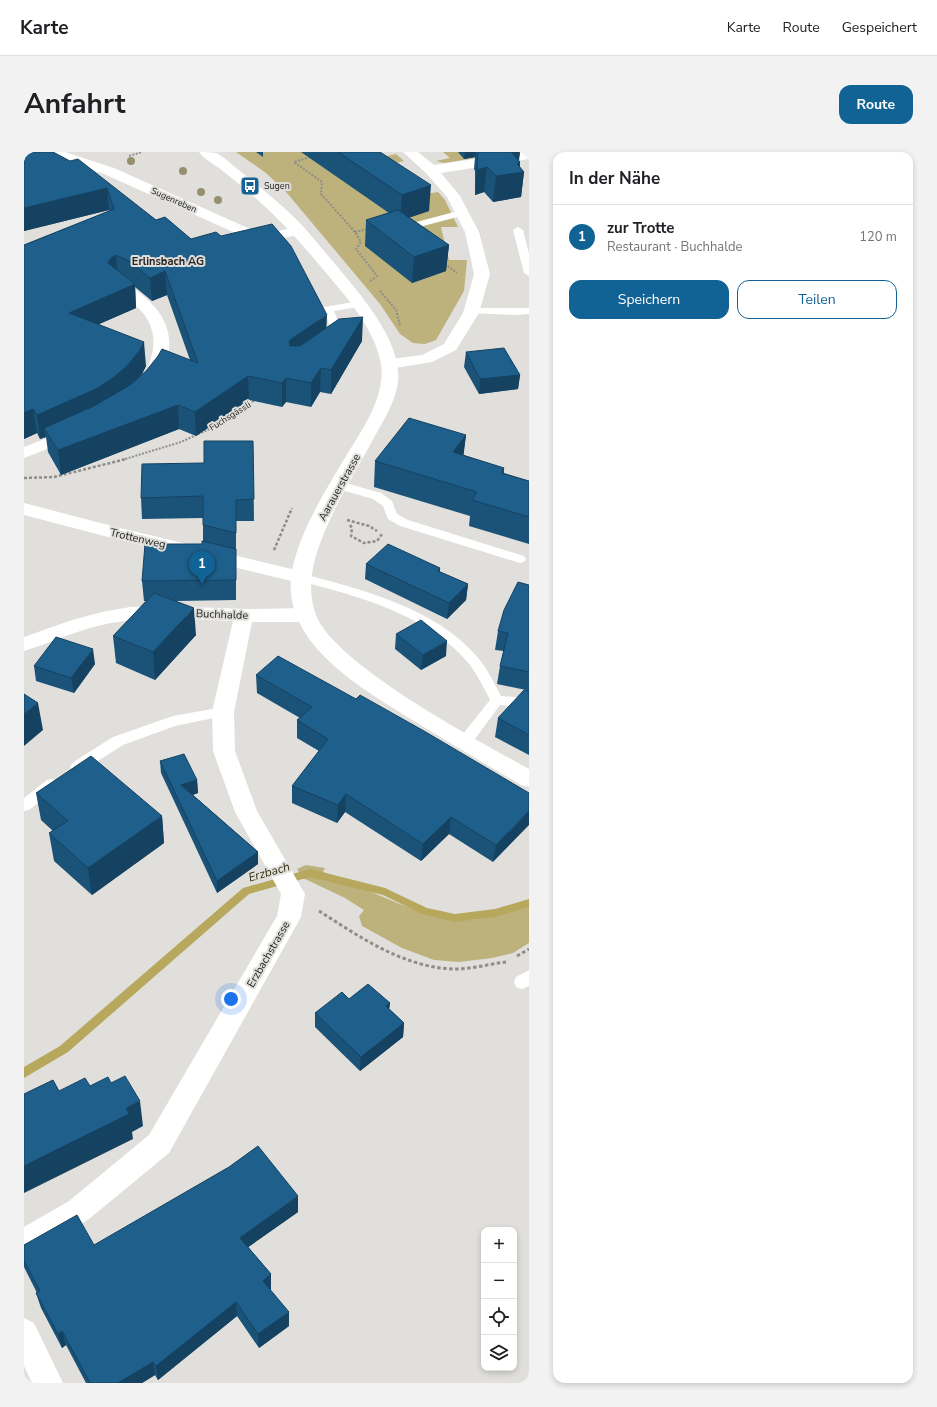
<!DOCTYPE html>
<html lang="de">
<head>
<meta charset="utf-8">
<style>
	:root { --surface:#fff; --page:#f2f2f2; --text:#202124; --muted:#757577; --line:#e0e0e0; --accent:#126395 }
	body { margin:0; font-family:"Nunito Sans",sans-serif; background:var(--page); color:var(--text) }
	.controls { position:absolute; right:12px; bottom:12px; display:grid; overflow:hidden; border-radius:8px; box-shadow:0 2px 6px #0003 }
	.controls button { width:36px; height:36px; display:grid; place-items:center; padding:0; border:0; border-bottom:1px solid var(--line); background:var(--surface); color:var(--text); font:20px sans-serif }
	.you { position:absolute; left:207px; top:847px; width:14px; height:14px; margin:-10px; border:3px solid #fff; border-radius:50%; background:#1a73e8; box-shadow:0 0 0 6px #1a73e833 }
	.badge { display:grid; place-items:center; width:26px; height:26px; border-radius:50%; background:var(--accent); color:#fff; font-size:13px; font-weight:700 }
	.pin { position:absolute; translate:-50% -33px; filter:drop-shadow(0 1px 2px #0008) }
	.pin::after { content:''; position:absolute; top:21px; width:14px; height:12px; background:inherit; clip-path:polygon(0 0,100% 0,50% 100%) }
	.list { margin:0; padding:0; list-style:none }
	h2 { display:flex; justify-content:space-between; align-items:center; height:52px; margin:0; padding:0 16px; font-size:17px }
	h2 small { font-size:13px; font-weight:400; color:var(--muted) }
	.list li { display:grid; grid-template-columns:26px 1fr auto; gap:12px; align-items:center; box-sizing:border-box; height:64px; padding:0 16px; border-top:1px solid var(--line) }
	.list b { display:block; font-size:15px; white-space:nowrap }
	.list p { margin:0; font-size:13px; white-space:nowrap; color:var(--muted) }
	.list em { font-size:13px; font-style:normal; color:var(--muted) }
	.actions { display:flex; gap:8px; padding:12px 16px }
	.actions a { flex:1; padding:9px 0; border:1px solid var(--accent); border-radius:12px; text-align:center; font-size:14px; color:var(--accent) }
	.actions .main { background:var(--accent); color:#fff }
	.icon { flex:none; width:22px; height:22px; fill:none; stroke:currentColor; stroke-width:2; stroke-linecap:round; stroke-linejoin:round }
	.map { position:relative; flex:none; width:505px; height:1231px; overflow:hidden; border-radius:12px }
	header { display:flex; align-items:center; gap:24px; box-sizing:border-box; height:56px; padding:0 20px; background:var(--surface); border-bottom:1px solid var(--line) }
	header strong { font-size:19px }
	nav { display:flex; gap:22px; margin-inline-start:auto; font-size:14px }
	.intro { display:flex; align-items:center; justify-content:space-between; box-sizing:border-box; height:96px; padding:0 24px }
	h1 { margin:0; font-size:28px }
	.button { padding:10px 18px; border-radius:12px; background:var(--accent); color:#fff; font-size:14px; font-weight:700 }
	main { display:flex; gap:24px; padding:0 24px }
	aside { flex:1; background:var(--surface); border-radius:12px; box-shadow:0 2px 6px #0003 }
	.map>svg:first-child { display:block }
</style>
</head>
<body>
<header>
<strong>Karte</strong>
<nav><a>Karte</a><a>Route</a><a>Gespeichert</a></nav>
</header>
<div class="intro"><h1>Anfahrt</h1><a class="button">Route</a></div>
<main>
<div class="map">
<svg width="505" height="1231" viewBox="0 0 505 1231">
	<rect width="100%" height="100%" fill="#e0dfdb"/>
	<path fill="#bdb27c" d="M212,0H352L359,5L372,2L380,9L368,12L401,42L414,40L421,48L434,75H417L425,108H443L440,139L412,188L401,192L389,191L376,182L356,152L263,41L242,21Z
		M419,0H487L420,11L412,9L426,6Z
		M282,713L301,716L299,720L400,762L424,767L449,768L505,755V791L489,801L468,806L435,810L410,808L378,796L338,774L335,764L340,758L321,746L279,726L273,717Z"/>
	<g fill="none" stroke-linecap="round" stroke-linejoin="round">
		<path fill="#b7a85e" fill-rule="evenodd" d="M286,717L361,736L403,756L431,762L471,757L505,747V755L471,765L431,770L398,762L359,743L286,725L225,742L44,900L0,926V915L36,894L219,736Z"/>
		<path stroke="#8e8d8a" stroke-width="2" stroke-dasharray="2 1.5" stroke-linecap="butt" d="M105,4L118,0
			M286,5L270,10L298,30L297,42L331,80L337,90L332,97L353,124L345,130
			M331,80L344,77
			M421,112L433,121
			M356,139L372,158L376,173
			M98,308L157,290L192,274L231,248"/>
		<path stroke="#8e8d8a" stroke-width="2.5" stroke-dasharray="3 2" stroke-linecap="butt" d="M0,326L30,325L102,307
			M323,368L345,374L353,379
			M326,373L328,376L327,384L340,391L353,389L358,382
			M250,398L268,356"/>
		<path stroke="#8e8d8a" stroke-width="3" stroke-dasharray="3.5 2.5" stroke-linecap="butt" d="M295,759C336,785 380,816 431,817C448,817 465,812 482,810
			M493,804L505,797"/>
		<path fill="#fff" fill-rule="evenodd" d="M438,58L441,59L443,61L441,63L384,78L379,75L381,73Z
			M494,75L499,78L505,102V124L500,121L489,78Z
			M336,149L341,152L340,154L310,159L316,174L315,187L312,190H304L303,188C310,179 303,166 299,157L300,155Z
			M448,156H505V162L490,163L444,161L443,159Z
			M315,329L357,341L368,349L373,362L384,368L500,404L502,407L500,410L496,411L376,374L364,367L359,354L349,347L311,336L309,333L311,330Z
			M276,421C338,438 412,455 455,507C464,518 470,531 477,544L505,546V556L476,553L445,595L440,596L435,595L433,591L435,587L466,548C460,536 454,524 446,513C405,462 333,444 272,428L270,425L272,422Z
			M199,555L204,557L206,560L204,563L151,574L99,593L58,619L53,620L48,619L46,615L48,611L89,585L149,564Z
			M28,627L33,628L35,632L33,636L5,658L0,659V646L23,628Z
			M505,818V834L498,837L492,835L490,830L492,825Z"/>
		<path fill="#fff" fill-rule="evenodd" d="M20,0H41L90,16L226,77L253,79L275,75L280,76L282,79L280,82L253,87L218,84L80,22L22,3Z
			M379,0H394L410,13L498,0H505V7L417,21L436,44L455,80L466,122L455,161L432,198L408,210L365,217L359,216L357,212L359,208L398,203L420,192L439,161L450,122L441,80L423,45L402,21Z
			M95,128C104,131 111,137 118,143C149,167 154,199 131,232L125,233L119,232L117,228C133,202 136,174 111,153C103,146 93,141 87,133L90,130Z
			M51,275L57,276L60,280L57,284L0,306V295Z
			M0,351L88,374L276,419L283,420L286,425L283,430L276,431L88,386L0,363Z
			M137,454L225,457L281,456L288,458L291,463L288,468L281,470H228L210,560L211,599L233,659L281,742L277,765L145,1001L65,1067L10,1101L0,1105V1075L45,1049L125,983L253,764L257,742L211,660L189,599L188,560L209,469C165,468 121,463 78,473C51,479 26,491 0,499V485L48,468L78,460L106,455Z
			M0,1166L10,1171L39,1231H8L0,1214Z"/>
		<path fill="#fff" fill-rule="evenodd" d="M175,0C180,0 187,0 192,1C199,4 206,11 212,16C234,33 256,51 276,71C288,84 299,98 311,112C336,142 383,194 373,236C369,253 360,268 352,282C335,314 315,345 301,379C290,405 282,432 291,460C305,510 457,590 505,617V635L497,633C463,613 429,593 395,572C349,543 272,502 267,441C263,400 299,343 319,309C336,281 362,246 357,212C351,178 325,148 303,122C279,93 256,67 228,43C217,33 206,25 195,16C188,11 180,7 175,0Z"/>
	</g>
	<g fill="#96906f">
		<circle cx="107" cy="9" r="4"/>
		<circle cx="159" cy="19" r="4"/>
		<circle cx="177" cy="40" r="4"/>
		<circle cx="194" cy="48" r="4"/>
	</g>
	<path fill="#1a5278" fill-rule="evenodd" d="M0,0H29L132,68L167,87L302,176L338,189L307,242L296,240L287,255L262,250L258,255L225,248L172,284L155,277L37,323L24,300L22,285L16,287L13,281L0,287V93L85,59V58L0,79ZM111,135L128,149L143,143L166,208L116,224L118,222L122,214L75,172L112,156Z
		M232,0H239V5Z
		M277,0H356L405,59L385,65L425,93L422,119L388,131L341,94L342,68L365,61Z
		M434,0H496L495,9L496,10V15L500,20L497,45L469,50L460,40L451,43V19L450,17L451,5L440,7Z
		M442,200L496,223L494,237L455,242L440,215Z
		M442,283L439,303L480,316V321L505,329V392L445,374L446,364L350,335L351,309Z
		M229,289L230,369H212V448L152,449L172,483L131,528L92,511L89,484L122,449H120L118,429L178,392L179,389V366L118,367L117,346L180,311Z
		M342,412L416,416V420L444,432L442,448L423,467L341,427Z
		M505,433V603L471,585L474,566L502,538L473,532L476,514L480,499L471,498L474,479Z
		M372,482L422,504L397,518L371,497Z
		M71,512L50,541L12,529L10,514Z
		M232,523L332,547L505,641L469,710L425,682L397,709L321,660L313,671L268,651V634L295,599L273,586V568L276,566L233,541Z
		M136,609L173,628L174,641L169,643L234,700V712L193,741L137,621Z
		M12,641L138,664L140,691L68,743L30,709L25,681L29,679L17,668Z
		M325,847L366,851L365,857L380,871L379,885L336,919L291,875V861Z
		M274,1060L224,1095L247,1122V1137L246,1138L265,1174L235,1196L213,1164L134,1228L131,1223L118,1231H62L42,1193L38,1196L17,1156L12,1141H13L0,1115V1093H70Z"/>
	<path fill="#154261" d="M441,0H452L451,5L440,7Z
		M486,0H496L494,11L496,10L495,21L500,20L497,45L469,50L472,24Z
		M463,15L460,40L451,43L453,18Z
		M407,33L405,59L376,69L378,43Z
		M83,36L85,58L0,79V56Z
		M425,93L422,119L388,131L390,105Z
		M92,103L94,127L84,111L87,106Z
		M141,119L143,143L128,149L126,126Z
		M111,132L112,156L48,184L45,161Z
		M303,163L302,186L266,212L265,190L266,188Z
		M339,165L338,189L307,242V218Z
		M120,190L122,214L118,222L106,237L74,261L20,276L22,285L16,287L13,263Z
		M297,216L296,240L287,255V231Z
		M496,223L494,237L455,242L456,227Z
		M224,224L225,248L172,284L171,260Z
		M262,226V250L258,255V231Z
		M154,253L155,277L37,323L34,298Z
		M9,257L13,281L0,287V261Z
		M442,283L439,308L429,300Z
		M444,432L442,448L423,467L425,451Z
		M170,456L172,483L131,528L129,500Z
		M423,489L422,504L397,518L399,503Z
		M69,497L71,512L50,541L47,526Z
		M14,551L19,578L0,594V562Z
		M173,628L174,641L158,646L157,633Z
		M322,642L321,660L313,671L314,653Z
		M505,659V673L469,710L472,693Z
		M138,664L140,691L68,743L64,716Z
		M427,665L425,682L397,709L399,692Z
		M234,700V712L193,741V729Z
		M366,851L364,865L362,854Z
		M380,871L379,885L336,919L337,905Z
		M116,949L119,974L108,980L109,987L0,1041V1014L102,956Z
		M274,1044V1060L216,1101V1086Z
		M247,1122V1137L239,1143V1129Z
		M212,1150L213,1164L134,1228L132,1214Z
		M265,1160V1174L235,1196L234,1182Z
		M38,1179L42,1193L38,1196L34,1182Z
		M129,1210L131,1223L118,1231H94Z"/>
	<path fill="#1e5f8b" stroke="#154261" d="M0,0H29L46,9L54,7L132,68L141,65L167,87L192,80L197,84L248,72L267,94L303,163L266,188L265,190L266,194H276L315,167L339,165L307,218L297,216L287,231L262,226L258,231L224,224L171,260L154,253L34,298L20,276L70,254L106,233L122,219L134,204L138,197L174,211L141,119L126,126L105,109L92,103L87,106L84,111L111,132L45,161L120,190L116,198L104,213L89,226L72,237L13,263L9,257L0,261V93L90,57L83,36L0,56Z
		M314,0H356L407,33L378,43Z
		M454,0H487L496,10L493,12L500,20L472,24L463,15L453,18Z
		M374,58L425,93L390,105L342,68Z
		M480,196L496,223L456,227L442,200Z
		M385,266L442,283L429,300L480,316L477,321L505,329V365L448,348L453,340L351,309Z
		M180,289H229L230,347L212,348V381L179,373V344L117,346L118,312L180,311Z
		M178,389L212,397V428L118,429L121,392H178Z
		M364,392L416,416L414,419L444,432L425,451L342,412Z
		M494,430L505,433V520L476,514L484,481L474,479L480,458Z
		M130,441L170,456L129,500L89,484Z
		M397,468L423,489L399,503L372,482Z
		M32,485L69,497L47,526L10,514Z
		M254,504L332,547L336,543L400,579L505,641V659L472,693L427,665L399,692L322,642L314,653L268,634L304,587L273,568L288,555L232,523Z
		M500,538L505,539V583L474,566Z
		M0,542L14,551L0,562Z
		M160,602L173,628L157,633L234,700L193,729L136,609Z
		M67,604L138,664L64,716L25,681L44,669L12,641Z
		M344,832L366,851L362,854L380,871L337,905L291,861L318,840L325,847Z
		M101,924L116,949L102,956L105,962L0,1014V942L29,928L35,939L61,926L66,934L84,925L87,931Z
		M234,994L274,1044L216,1086L247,1122L239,1129L265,1160L234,1182L212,1150L132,1214L129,1210L94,1231H66L38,1179L34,1182L12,1141L16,1139L0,1109V1093L53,1063L70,1093L205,1015Z"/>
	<defs>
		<symbol id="bus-square" viewBox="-11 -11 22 22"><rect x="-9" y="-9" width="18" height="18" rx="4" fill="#126395" stroke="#e0dfdb"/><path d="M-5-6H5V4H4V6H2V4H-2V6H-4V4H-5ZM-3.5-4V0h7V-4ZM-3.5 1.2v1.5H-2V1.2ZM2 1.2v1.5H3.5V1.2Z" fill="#fff"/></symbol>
	</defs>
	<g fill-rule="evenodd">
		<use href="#bus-square" x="215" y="23" width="22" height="22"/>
	</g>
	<g text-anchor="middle" stroke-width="4" stroke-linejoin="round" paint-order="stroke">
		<g font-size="9" fill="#232321" stroke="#e0dfdb" text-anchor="start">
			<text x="240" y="37">Sugen</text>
		</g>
		<g font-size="9" fill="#232321" stroke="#e0dfdb">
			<text transform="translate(150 48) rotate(24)" y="3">Sugenreben</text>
			<text transform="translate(206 264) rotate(-32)" y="3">Fuchsgässli</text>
		</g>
		<g font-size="11" font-weight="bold" fill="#232321" stroke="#e0dfdb">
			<text x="144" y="113">Erlinsbach AG</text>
		</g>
		<g font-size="11" fill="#232321" stroke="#e0dfdb">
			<text transform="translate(315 335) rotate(-61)" y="4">Aarauerstrasse</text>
			<text transform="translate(114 386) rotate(13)" y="4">Trottenweg</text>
			<text transform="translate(198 462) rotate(2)" y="4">Buchhalde</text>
			<text transform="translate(244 802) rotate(-60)" y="4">Erzbachstrasse</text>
		</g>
		<g font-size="12" font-style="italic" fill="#342e0d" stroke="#e0dfdb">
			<text transform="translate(245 720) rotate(-16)" y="4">Erzbach</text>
		</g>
	</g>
</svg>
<div class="controls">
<button>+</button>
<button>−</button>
<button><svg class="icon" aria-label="locate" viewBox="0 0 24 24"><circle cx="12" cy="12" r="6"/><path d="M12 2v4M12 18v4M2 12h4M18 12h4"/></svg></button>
<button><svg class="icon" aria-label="layers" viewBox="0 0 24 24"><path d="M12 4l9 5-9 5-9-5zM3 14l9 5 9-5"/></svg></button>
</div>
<div class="you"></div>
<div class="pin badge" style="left:178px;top:432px">1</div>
</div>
<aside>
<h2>In der Nähe<small></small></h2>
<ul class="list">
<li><span class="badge">1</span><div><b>zur Trotte</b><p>Restaurant · Buchhalde</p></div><em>120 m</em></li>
</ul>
<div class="actions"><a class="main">Speichern</a><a>Teilen</a></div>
</aside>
</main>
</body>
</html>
